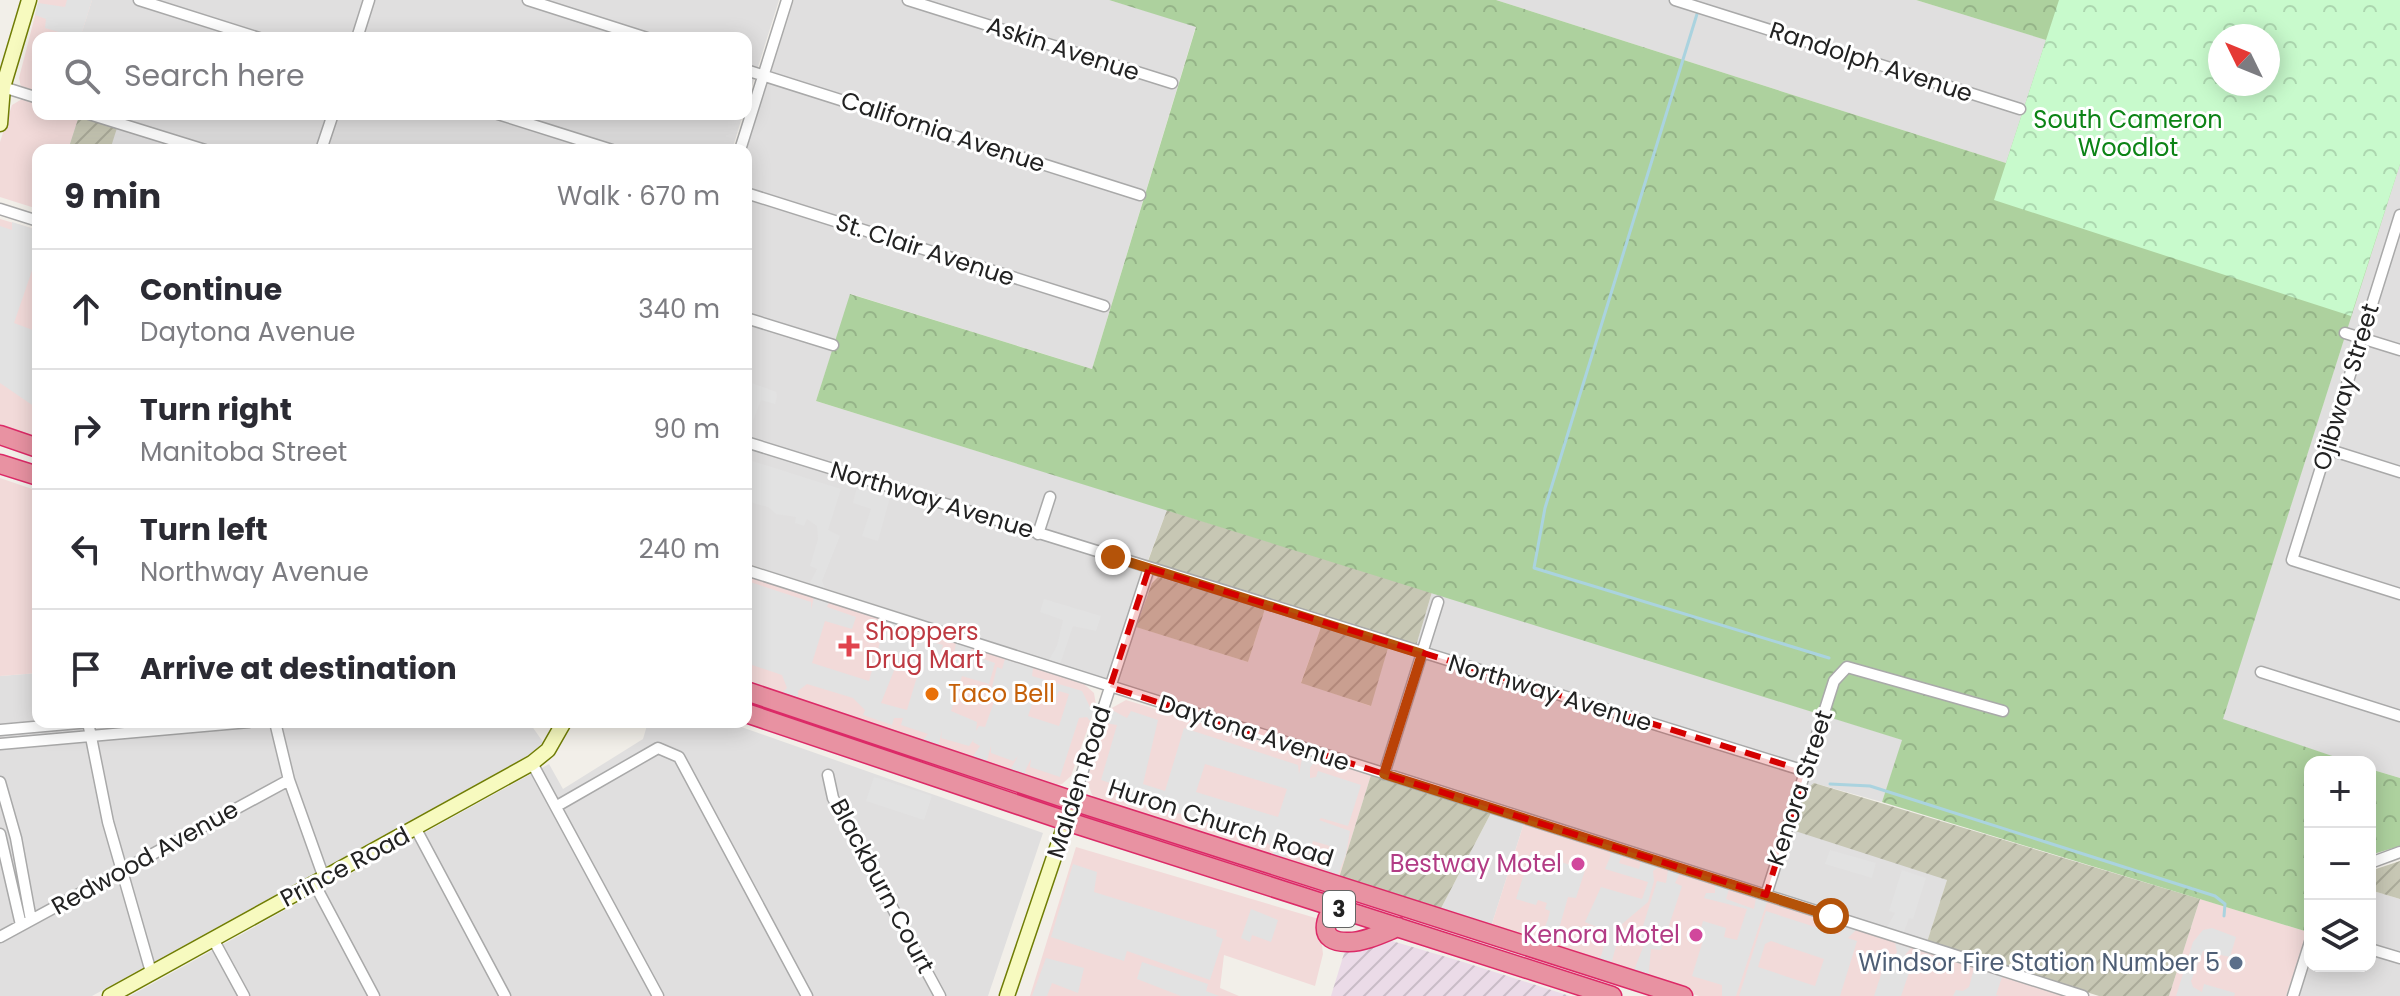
<!DOCTYPE html>
<html lang="en">
<head>
<meta charset="utf-8">
<style>
	:root { --surface:#fff; --page:#f7f7f7; --text:#2b2b33; --muted:#7c7c81; --line:#e1e1e2 }
	body { margin:0; font-family:Poppins,sans-serif; background:var(--page); color:var(--text) }
	.controls { position:absolute; right:24px; bottom:24px; display:grid; overflow:hidden; border-radius:16px; box-shadow:0 4px 20px #0003 }
	.controls button { width:72px; height:72px; display:grid; place-items:center; padding:0; border:0; border-bottom:2px solid var(--line); background:var(--surface); color:var(--text); font:40px sans-serif }
	.compass { position:absolute; left:2208px; top:24px; width:72px; height:72px; border-radius:50%; background:var(--surface); box-shadow:0 4px 20px #0003; rotate:313deg }
	.stop { position:absolute; width:24px; height:24px; margin:-18px; border:6px solid #b45309; border-radius:50%; background:#fff }
	.stop.end { background:#b45309; border-color:#fff; box-shadow:0 2px 8px #0008 }
	.list { margin:0; padding:0; list-style:none }
	h2 { display:flex; justify-content:space-between; align-items:center; height:104px; margin:0; padding:0 32px; font-size:34px }
	h2 small { font-size:26px; font-weight:400; color:var(--muted) }
	.list li { display:grid; grid-template-columns:52px 1fr auto; gap:24px; align-items:center; box-sizing:border-box; height:120px; padding:0 32px; border-top:2px solid var(--line) }
	.list b { display:block; font-size:30px; white-space:nowrap }
	.list p { margin:0; font-size:26px; white-space:nowrap; color:var(--muted) }
	.list em { font-size:26px; font-style:normal; color:var(--muted) }
	.icon { flex:none; width:44px; height:44px; fill:none; stroke:currentColor; stroke-width:2; stroke-linecap:round; stroke-linejoin:round }
	.map { position:relative; flex:none; width:2400px; height:996px; overflow:hidden }
	.search { position:absolute; background:var(--surface); box-shadow:0 4px 20px #0003; left:32px; top:32px; width:720px; height:88px; display:flex; align-items:center; gap:20px; box-sizing:border-box; padding:0 28px; border-radius:16px; color:var(--muted); font-size:30px }
	.panel { position:absolute; background:var(--surface); box-shadow:0 4px 20px #0003; left:32px; top:144px; width:720px; height:584px; border-radius:16px }
	.map>svg:first-child { display:block }
</style>
</head>
<body>
<div class="map">
<svg width="2400" height="996" viewBox="0 0 2400 996">
	<defs>
		<pattern id="industrial-furrows" width="10" height="10" patternUnits="userSpaceOnUse" patternTransform="scale(2)"><rect width="10" height="10" fill="#ebdbe8"/><path d="M-1 1l2-2M0 10L10 0M9 11l2-2" fill="none" stroke="#c9bcc7"/></pattern>
		<pattern id="construction-furrows" width="10" height="10" patternUnits="userSpaceOnUse" patternTransform="scale(2)"><rect width="10" height="10" fill="#c7c7b4"/><path d="M-1 1l2-2M0 10L10 0M9 11l2-2" fill="none" stroke="#abab9a"/></pattern>
		<pattern id="forest-crowns" width="20" height="18" patternUnits="userSpaceOnUse" patternTransform="scale(2)"><rect width="20" height="18" fill="#add19e"/><path d="M2 6a3 3 0 1 1 6 0M12 15a3 3 0 1 1 6 0" fill="none" stroke="#95b388"/></pattern>
		<pattern id="park-crowns" width="20" height="18" patternUnits="userSpaceOnUse" patternTransform="scale(2)"><rect width="20" height="18" fill="#c8facc"/><path d="M2 6a3 3 0 1 1 6 0M12 15a3 3 0 1 1 6 0" fill="none" stroke="#acd6af"/></pattern>
	</defs>
	<rect width="100%" height="100%" fill="#f2efe9"/>
	<path fill="#e0dfdf" d="M92,0H779L746,105V38H80Z
		M794,0H1109L1196,26L1092,369L851,294L816,401L1167,510L1148,560L1158,565L1137,627L1248,662L1265,609L1321,627L1301,682L1370,706L1391,638L1416,645L1432,592L1903,740L1882,802L1814,783L1947,880L1927,942L746,563V151Z
		M1496,0H1916L2047,40L2006,163Z
		M79,114H743L732,150H68Z
		M2400,164V778L2370,769V762H2350L2222,720Z
		M38,673V722H529L543,742L533,753L92,996H0V676Z
		M648,722H727L1043,833L988,996H130L549,764L563,789L643,739Z
		M1491,813L1524,823L1490,930L1438,914Z
		M2370,890L2400,899V996H2299L2310,965L2370,966Z"/>
	<path fill="#f2dad9" d="M39,0H92L80,38H38V93L21,87L19,78Z
		M22,99L38,104V114L79,116L68,150H38V209L0,197V142L12,105Z
		M0,219L38,230V438L0,425Z
		M0,478L38,491V673L0,676Z
		M746,575L1084,684L1094,693L1096,705L1071,776L1062,784L1051,786L746,684Z
		M1126,700L1371,775L1338,881L1103,805L1092,795L1087,780L1110,709Z
		M1524,823L1974,968L2064,996H1699L1490,930Z
		M1076,847L1319,919L1323,954L1315,986L1224,955L1220,988L1239,996H1030Z
		M2200,899L2308,932L2286,996H2169Z"/>
	<path fill="url(#industrial-furrows)" d="M1392,941L1460,961L1570,996H1331L1346,947Z"/>
	<path fill="url(#construction-furrows)" d="M79,116L117,128L110,150H68Z
		M1167,510L1432,592L1416,646L1148,561Z
		M1158,577L1265,609L1248,662L1136,627L1152,583Z
		M1321,627L1388,648L1371,706L1301,683Z
		M1371,775L1491,813L1438,914L1338,881Z
		M1814,783L2200,899L2169,996H2099L1927,942L1947,880L1792,830L1805,790Z
		M2400,861V899L2370,890V871Z"/>
	<path fill="url(#forest-crowns)" fill-rule="evenodd" d="M1109,0H1496L2006,163L2046,40L1916,0H2400V164L2223,719L2350,762H2310L2308,932L1882,802L1902,740L816,401L850,294L1092,369L1196,27ZM2220,36H2268V84H2220Z
		M2370,769L2400,778V846L2370,855Z"/>
	<path fill="url(#park-crowns)" fill-rule="evenodd" d="M2059,0H2400V164L2351,316L1994,200ZM2220,36H2268V84H2220Z"/>
	<path fill="#e2e2e2" fill-rule="evenodd" d="M67,0H92L80,38H68L69,35L45,28L46,19L35,15L38,3L65,7Z
		M12,222L37,230L33,234L38,238V253L14,323L38,332V409L0,383V226L12,230Z
		M746,381L776,392L777,396L775,404L761,400L747,436L746,418L752,398L746,396Z
		M746,459L841,489L828,530L840,536L822,581L825,589L809,584L817,569L810,566L818,539L817,526L807,519L804,526L795,523L796,517L776,514L768,507L746,501Z
		M857,487L873,492L875,488L887,492L885,496L890,497L878,541L862,536L871,509L853,503Z
		M747,581L811,602V610L814,597L829,602L827,607L856,617L852,629L825,621L812,663L869,681L886,621L899,625L895,632L943,645L941,651L954,654L956,643L972,648L969,654L995,663L989,684L962,676L951,711L977,722L976,731L979,726L985,727L995,699L1005,692L992,687L997,667L1002,669L1005,659L1033,668L1032,676L1082,691L1090,707H1095L1090,721L1087,717L1079,718L1060,777L1030,767L1031,759L1025,771L1027,778L1009,772L1018,756L1013,761L991,753V746L986,764L971,759L980,746L973,742L974,739L969,746L941,738L942,730L938,748L921,742L928,734L901,725L903,718H894L892,725L863,715L865,710L853,698L807,684L798,691V702L780,695L787,688L782,675L746,663ZM897,663L919,670L907,710L881,703ZM1059,691L1069,694L1059,726L1028,716L1036,692L1056,698Z
		M1044,599L1101,616L1096,631L1073,626L1060,664L1049,660L1057,646L1063,620L1040,612Z
		M1110,709L1127,718L1131,711L1158,720L1143,784L1165,791L1184,728L1298,765L1299,774L1303,754L1317,758L1310,768V778L1316,777L1318,771L1361,785L1348,826L1321,818L1319,820L1350,831L1346,854L1336,880L1322,875L1330,846L1313,841L1308,855L1292,849L1294,843L1290,841L1284,863L1272,856L1274,850L1265,840L1164,809L1162,800L1158,806L1129,798L1131,790L1101,780L1117,725L1105,723ZM1205,764L1287,789L1278,817L1196,792Z
		M874,777L932,796L924,820L866,801Z
		M1830,850L1876,863L1872,878L1825,864Z
		M1609,851L1622,855L1619,863L1639,869L1641,861L1658,867L1653,871L1654,881L1648,902L1622,924L1610,968L1593,963L1601,956L1608,932L1585,922L1601,887L1642,899L1648,882L1605,869L1611,855Z
		M1531,852L1585,870L1576,898L1568,897L1553,950L1532,944L1540,939L1548,919L1550,911L1545,909L1547,903L1538,900L1536,905L1516,899Z
		M1073,864L1097,872L1094,892L1217,930L1216,936L1223,939L1210,980L1127,951L1124,961L1051,937Z
		M1668,870L1680,873L1675,883L1682,886L1661,950L1651,949L1648,980L1632,975L1644,945L1638,942L1657,881L1666,883Z
		M1902,870L1926,878L1913,919L1909,918L1903,934L1886,929L1895,913L1889,911Z
		M1715,885L1729,889L1726,899L1754,909L1756,898L1767,902L1736,996H1722V985L1692,976L1705,934L1700,932L1703,921L1726,928L1724,937L1737,940L1747,909L1704,898L1706,893H1715Z
		M1251,909L1278,920L1271,942L1252,935L1250,942L1241,938Z
		M1766,911L1840,935L1841,925L1856,930L1848,938L1857,941L1840,996H1739ZM1771,941L1824,959L1815,986L1758,967L1765,944Z
		M2212,928L2236,937L2230,957L2203,951L2191,981L2193,987L2202,992L2204,984L2235,993L2234,996H2176L2193,942L2203,930Z
		M1895,943L1911,948L1905,955L1913,961L1901,996H1874L1888,953L1895,955L1897,952Z
		M1046,958L1084,968L1078,993L1052,983L1047,996H1032Z
		M1142,962L1208,984L1206,991L1219,996H1181L1137,979Z
		M1974,968L2002,977L1996,995L1999,996H1953L1956,990L1963,991L1969,987Z"/>
	<g fill="none" stroke-linecap="round" stroke-linejoin="round">
		<path stroke="#aad3df" stroke-width="3" d="M1697,14L1545,508L1534,568L1829,658
			M1830,784L1870,786L2215,896L2225,904L2224,916"/>
		<defs>
			<path id="street" d="M139,0L259,38
				M528,0L647,38
				M908,0L1172,83
				M1675,0L2020,109
				M357,38L369,0
				M746,70L1140,195
				M3,87L38,98
				M89,114L205,150
				M498,114L612,150
				M321,150L333,114
				M740,150L787,0
				M746,193L1104,306
				M0,209L38,221
				M2400,215L2292,560L2400,594
				M746,318L833,345
				M2345,333L2400,350
				M746,442L1805,771
				M2327,449L2400,472
				M1038,534L1050,497
				M746,570L2083,996
				M2261,672L2400,716
				M88,722L108,822L151,972
				M275,722L289,780L324,878
				M0,730L90,722
				M0,744L249,722
				M532,763L658,996
				M1384,774L1438,602
				M828,775L833,798L940,996
				M0,782L16,838L31,920
				M1073,801L1149,568
				M557,806L658,748L679,757L807,996
				M416,829L505,996
				M0,834L21,925
				M2370,863L2400,852
				M314,883L374,996
				M1766,895L1834,681L1847,667L2003,711
				M0,937L289,780
				M213,939L244,996
				M2370,949L2400,958
				M2293,996L2310,942"/>
			<path id="secondary" d="M0,124L3,87L29,0
				M110,996L532,763L548,750L564,722
				M1007,996L1073,801"/>
			<path id="highway" d="M0,435L38,448
				M0,464L38,476
				M746,691L1073,801L1683,996
				M746,713L1066,821L1612,996
				M1340,900C1324,917 1315,943 1349,942C1365,942 1383,933 1398,927"/>
		</defs>
		<use href="#street" stroke="#a9a9a9" stroke-width="13"/>
		<use href="#secondary" stroke="#707d05" stroke-width="17"/>
		<use href="#highway" stroke="#dc2a67" stroke-width="21"/>
		<use href="#street" stroke="#fff" stroke-width="10"/>
		<use href="#secondary" stroke="#f7fabf" stroke-width="14"/>
		<use href="#highway" stroke="#e892a2" stroke-width="18"/>
	</g>
	<g fill="none" stroke-linecap="round" stroke-linejoin="round">
		<path stroke="#b45309" stroke-width="10" d="M1113,557L1422,654L1384,774L1831,916"/>
	</g>
	<path fill="#d40000" fill-opacity="0.2" stroke="#d40000" stroke-width="6" stroke-dasharray="16 10" stroke-linejoin="round" d="M1149,568L1805,771L1766,895L1110,687Z"/>
	<path fill="#e0444e" stroke="#fff" stroke-width="3" d="M845 634h8v8h8v8h-8v8h-8v-8h-8v-8h8z"/>
	<circle fill="#e8710a" stroke="#fff" stroke-width="3" cx="932" cy="694" r="8"/>
	<g fill="#d1479c" stroke="#fff" stroke-width="3">
		<circle cx="1578" cy="864" r="8"/>
		<circle cx="1696" cy="935" r="8"/>
	</g>
	<circle fill="#5c6f8a" stroke="#fff" stroke-width="3" cx="2236" cy="963" r="8"/>
	<g text-anchor="middle" stroke-width="6" stroke-linejoin="round" paint-order="stroke">
		<rect fill="#fff" stroke="#646464" stroke-width="2" x="1323" y="891" width="32" height="36" rx="6"/>
		<g font-size="22" font-weight="bold" fill="#222">
			<text x="1339" y="917">3</text>
		</g>
		<g font-size="24" fill="#222" stroke="#fff">
			<text transform="translate(1063 49) rotate(18)" y="8">Askin Avenue</text>
			<text transform="translate(1871 62) rotate(18)" y="8">Randolph Avenue</text>
			<text transform="translate(943 132) rotate(18)" y="8">California Avenue</text>
			<text transform="translate(925 250) rotate(18)" y="8">St. Clair Avenue</text>
			<text transform="translate(2346 387) rotate(-73)" y="8">Ojibway Street</text>
			<text transform="translate(932 500) rotate(17)" y="8">Northway Avenue</text>
			<text transform="translate(1550 693) rotate(17)" y="8">Northway Avenue</text>
			<text transform="translate(1254 733) rotate(18)" y="8">Daytona Avenue</text>
			<text transform="translate(1079 782) rotate(-72)" y="8">Malden Road</text>
			<text transform="translate(1800 788) rotate(-72)" y="8">Kenora Street</text>
			<text transform="translate(1221 823) rotate(18)" y="8">Huron Church Road</text>
			<text transform="translate(145 858) rotate(-29)" y="8">Redwood Avenue</text>
			<text transform="translate(345 867) rotate(-28)" y="8">Prince Road</text>
			<text transform="translate(882 886) rotate(62)" y="8">Blackburn Court</text>
		</g>
		<g font-size="24" fill="#0c8416" stroke="#fff">
			<text x="2128" y="128">South Cameron<tspan x="2128" dy="28">Woodlot</tspan></text>
		</g>
		<g font-size="24" fill="#be3a42" stroke="#fff" text-anchor="start">
			<text x="865" y="640">Shoppers<tspan x="865" dy="28">Drug Mart</tspan></text>
		</g>
		<g font-size="24" fill="#c56008" stroke="#fff" text-anchor="start">
			<text x="948" y="702">Taco Bell</text>
		</g>
		<g font-size="24" fill="#b23c85" stroke="#fff" text-anchor="end">
			<text x="1562" y="872">Bestway Motel</text>
			<text x="1680" y="943">Kenora Motel</text>
		</g>
		<g font-size="24" fill="#4e5e75" stroke="#fff" text-anchor="end">
			<text x="2220" y="971">Windsor Fire Station Number 5</text>
		</g>
	</g>
</svg>
<div class="controls">
<button>+</button>
<button>−</button>
<button><svg class="icon" aria-label="layers" viewBox="0 0 24 24"><path d="M12 4l9 5-9 5-9-5zM3 14l9 5 9-5"/></svg></button>
</div>
<svg class="compass" viewBox="-18 -18 36 36"><path d="M0-13l5 13h-10z" fill="#e53935"/><path d="M0 13l5-13h-10z" fill="#7c7c81"/></svg>
<div class="stop" style="left:1831px;top:916px"></div>
<div class="stop end" style="left:1113px;top:557px"></div>
<div class="search"><svg class="icon" aria-label="search" viewBox="0 0 24 24"><circle cx="10" cy="10" r="6"/><path d="M15 15l6 6"/></svg>Search here</div>
<section class="panel">
<h2>9 min<small>Walk · 670 m</small></h2>
<ul class="list">
<li><svg class="icon" aria-label="ahead" viewBox="0 0 24 24"><path d="M12 20V5M6 11l6-6 6 6"/></svg><div><b>Continue</b><p>Daytona Avenue</p></div><em>340 m</em></li>
<li><svg class="icon" aria-label="right" viewBox="0 0 24 24"><path d="M7 20v-9h11M14 6l5 5-5 5"/></svg><div><b>Turn right</b><p>Manitoba Street</p></div><em>90 m</em></li>
<li><svg class="icon" aria-label="left" viewBox="0 0 24 24"><path d="M17 20v-9H6M10 6l-5 5 5 5"/></svg><div><b>Turn left</b><p>Northway Avenue</p></div><em>240 m</em></li>
<li><svg class="icon" aria-label="arrive" viewBox="0 0 24 24"><path d="M6 21V4h12l-3 4 3 4H6"/></svg><div><b>Arrive at destination</b></div></li>
</ul>
</section>
</div>
</body>
</html>
